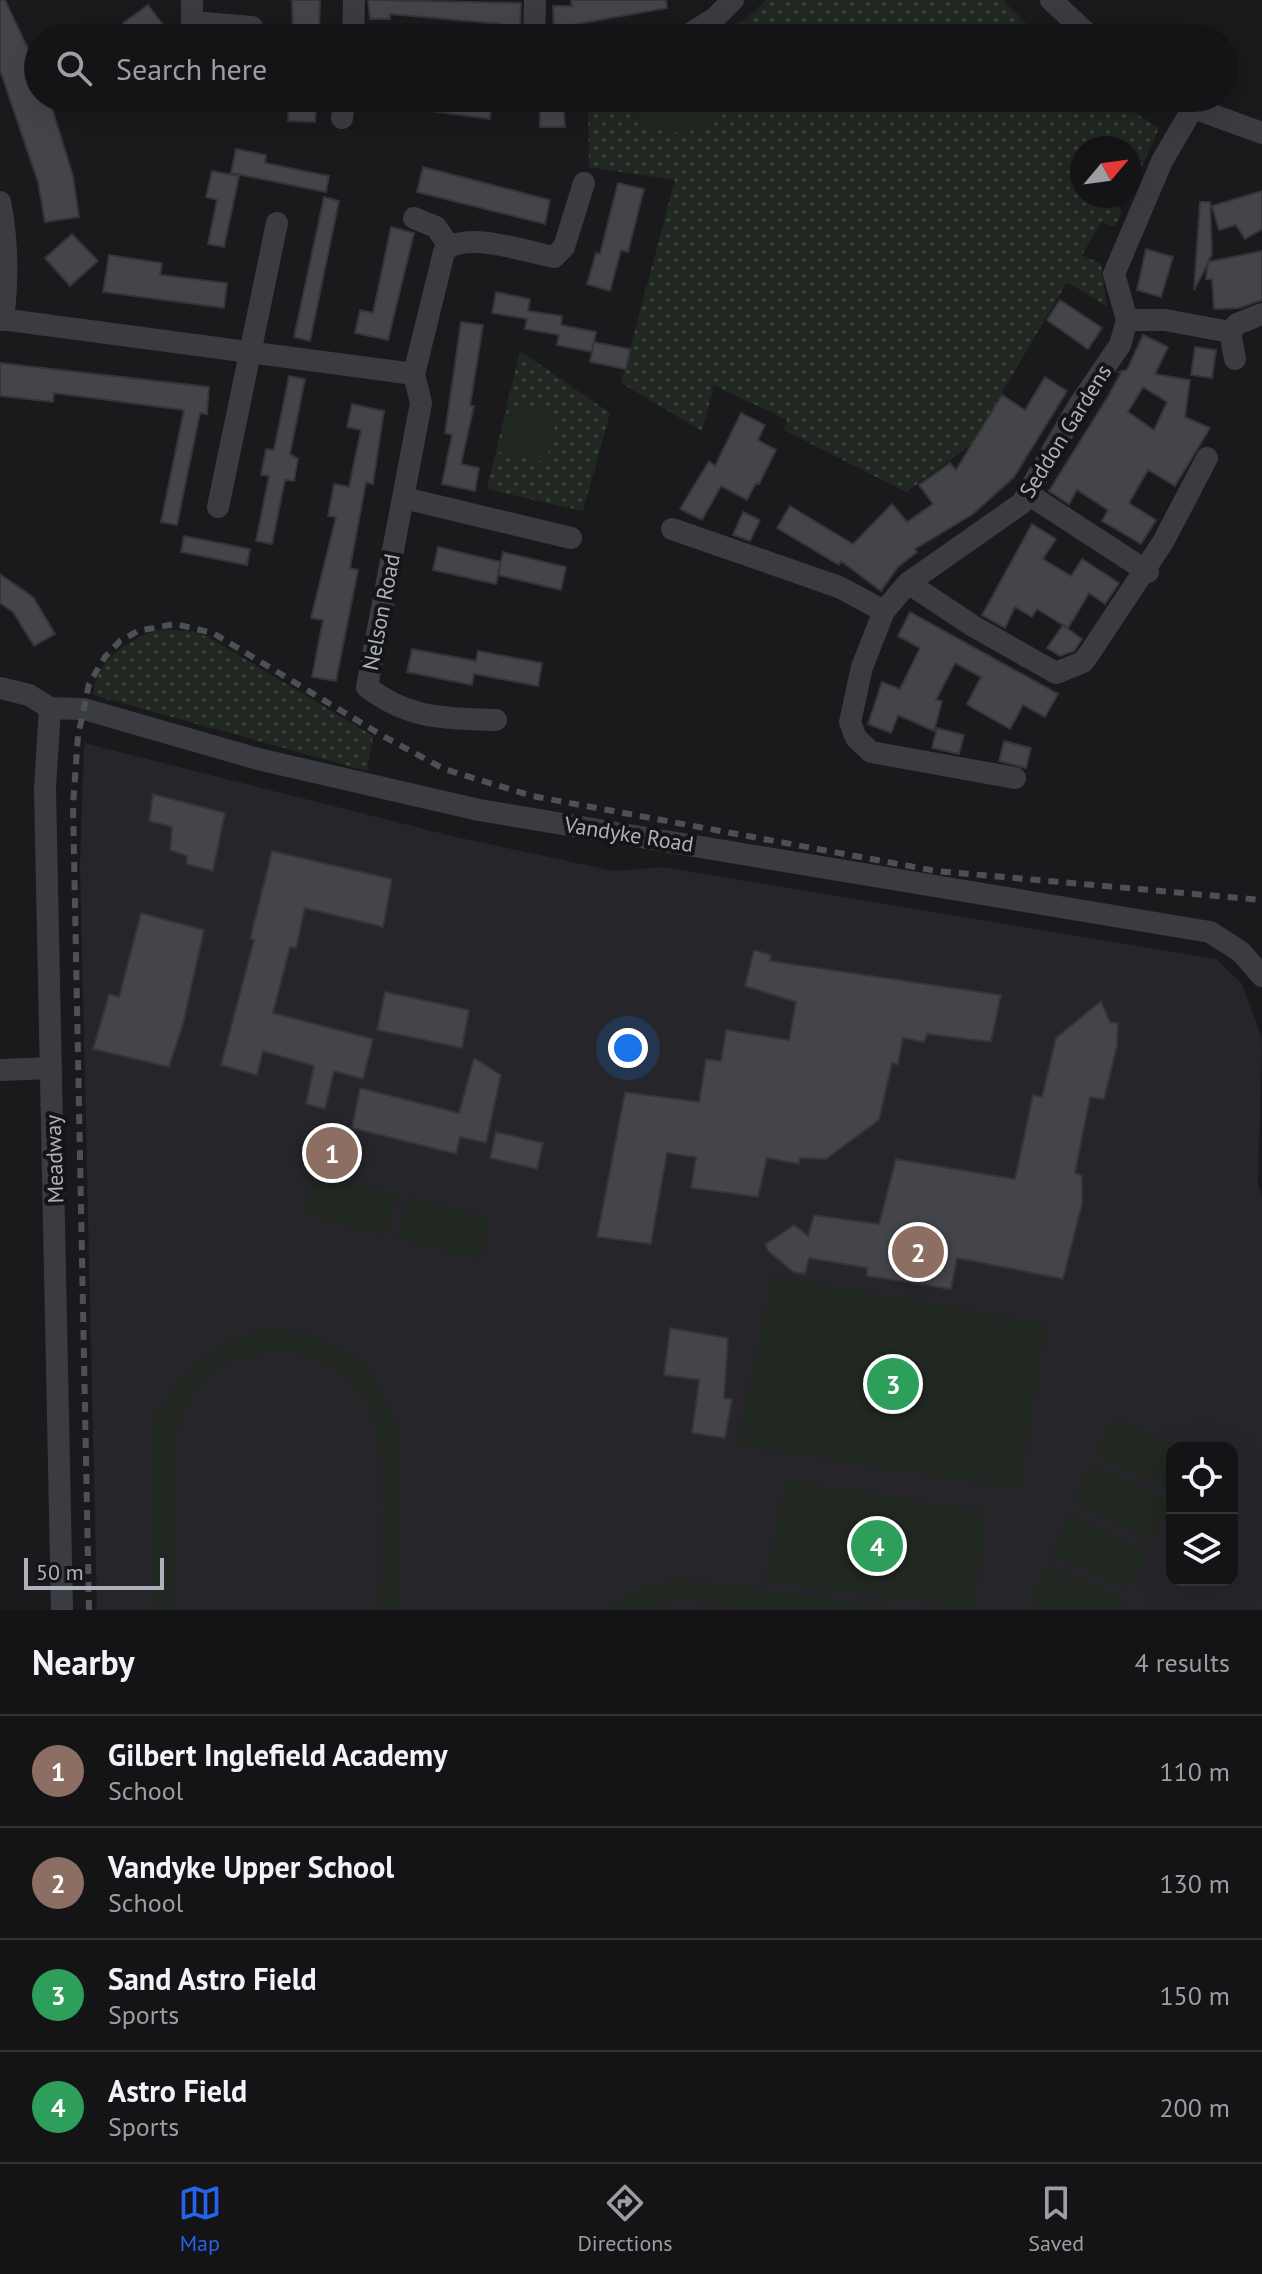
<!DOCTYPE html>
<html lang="en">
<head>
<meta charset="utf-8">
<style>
	:root { --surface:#141416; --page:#212123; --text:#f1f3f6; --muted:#9d9ea1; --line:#333335; --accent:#2563eb }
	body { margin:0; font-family:"PT Sans",sans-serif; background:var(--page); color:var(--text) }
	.controls { position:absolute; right:24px; bottom:24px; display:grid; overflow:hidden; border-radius:16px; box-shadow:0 8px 32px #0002 }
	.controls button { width:72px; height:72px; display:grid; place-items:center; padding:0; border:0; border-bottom:2px solid var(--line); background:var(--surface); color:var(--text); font:40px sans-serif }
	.compass { position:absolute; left:1070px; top:136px; width:72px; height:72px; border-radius:50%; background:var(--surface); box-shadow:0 8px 32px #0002; rotate:61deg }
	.scale { position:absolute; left:24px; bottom:20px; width:140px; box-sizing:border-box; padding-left:8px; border:4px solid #acb1bc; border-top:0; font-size:22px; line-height:28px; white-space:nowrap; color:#acb1bc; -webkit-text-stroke:6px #151518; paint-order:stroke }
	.you { position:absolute; left:628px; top:1048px; width:28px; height:28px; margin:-20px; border:6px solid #fff; border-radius:50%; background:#1a73e8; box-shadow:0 0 0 12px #1a73e833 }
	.badge { display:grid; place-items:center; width:52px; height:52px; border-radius:50%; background:var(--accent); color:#fff; font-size:26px; font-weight:700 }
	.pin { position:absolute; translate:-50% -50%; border:4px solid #fff; box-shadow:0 2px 8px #0006 }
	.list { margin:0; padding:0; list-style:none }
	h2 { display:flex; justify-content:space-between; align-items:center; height:104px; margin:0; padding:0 32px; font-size:34px }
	h2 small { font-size:26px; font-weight:400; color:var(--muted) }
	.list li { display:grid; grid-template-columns:52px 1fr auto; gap:24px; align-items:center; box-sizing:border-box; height:112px; padding:0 32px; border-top:2px solid var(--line) }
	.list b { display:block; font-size:30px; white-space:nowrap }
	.list p { margin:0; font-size:26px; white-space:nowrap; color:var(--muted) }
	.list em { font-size:26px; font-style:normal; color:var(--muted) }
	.icon { flex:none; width:44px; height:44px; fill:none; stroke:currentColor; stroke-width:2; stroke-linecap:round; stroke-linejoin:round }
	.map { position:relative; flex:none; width:1262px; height:1610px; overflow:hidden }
	.search { position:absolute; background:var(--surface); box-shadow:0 8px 32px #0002; left:24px; right:24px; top:24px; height:88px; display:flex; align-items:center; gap:20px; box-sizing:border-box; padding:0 28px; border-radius:44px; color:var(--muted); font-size:30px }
	.sheet { height:552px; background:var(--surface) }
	nav { display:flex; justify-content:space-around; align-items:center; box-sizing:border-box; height:112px; border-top:2px solid var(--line); background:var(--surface); font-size:22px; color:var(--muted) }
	nav a { display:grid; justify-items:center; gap:4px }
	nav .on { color:var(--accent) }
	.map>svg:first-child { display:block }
</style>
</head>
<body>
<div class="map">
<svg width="1262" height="1610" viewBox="0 0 1262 1610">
	<defs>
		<pattern id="grass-dots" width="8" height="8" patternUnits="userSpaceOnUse" patternTransform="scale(2)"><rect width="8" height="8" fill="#202821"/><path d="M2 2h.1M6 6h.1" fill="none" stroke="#3e453f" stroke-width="1.8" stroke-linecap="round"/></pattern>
	</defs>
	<rect width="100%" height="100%" fill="#1a1a1d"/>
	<path fill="#26262a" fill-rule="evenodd" d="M84,743L456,837L614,871L662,867L1216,959L1242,984L1262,1039L1258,1184L1262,1198V1610H97L80,865ZM1172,1448H1232V1580H1172Z"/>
	<path fill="url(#grass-dots)" d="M766,0H1003L1040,38H706L746,19Z
		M588,98H1111L1159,128L1136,180L1131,182L1130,148H1082V196H1106L1122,211L1115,227L1101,222L1082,255L1101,264L1107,306L1067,282L971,445L906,492L784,430L787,420L714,385L702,431L621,383L675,180L589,167Z
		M520,351L610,413L583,511L487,489Z
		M157,630L192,631L208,637L373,736L367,771L93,695C97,659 126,642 157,630Z"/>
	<path fill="#202821" d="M632,98H716L706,126C675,137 662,134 635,116Z
		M510,405L558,414L546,462L499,452Z
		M314,1173L397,1194L386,1236L303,1214Z
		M407,1197L490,1218L480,1260L396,1239Z
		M772,1275L1047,1324L1019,1490L737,1445Z
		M263,1330C340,1327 389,1371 400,1445V1610H380C380,1562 388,1463 374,1421C343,1326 204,1331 178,1427C172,1448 175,1472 175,1494C175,1533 175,1571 175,1610H154V1410H161C184,1365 214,1341 263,1330Z
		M1113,1417L1185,1448H1172V1490L1095,1455Z
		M1090,1464L1169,1501L1152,1540L1073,1504Z
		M786,1480L986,1511L974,1609L764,1581Z
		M1069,1515L1147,1550L1129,1589L1051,1554Z
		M1047,1564L1124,1599L1120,1610H1044L1029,1603Z
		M680,1579L706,1582L912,1610H761L681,1600L643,1610H606L643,1587Z"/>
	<path fill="#44454a" stroke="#343439" stroke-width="2" fill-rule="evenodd" d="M0,0H5L38,70V98H49L73,176L79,217L45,222L38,182L0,70Z
		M292,0H320L319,38H293Z
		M368,0L521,3L520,32H500L501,24L390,14V19H370Z
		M571,0H666L667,8L572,25V35H554L553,6H572Z
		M148,5L164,26L148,38H133L123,23Z
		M289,98H317L315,122L288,121Z
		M402,98H492L490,119L401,107Z
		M540,98H563L565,127H540Z
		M236,149L266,155L265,163L329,176L326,192L231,173Z
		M423,167L550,200L545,224L417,192Z
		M212,171L239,176L224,247L208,244L217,200L206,197Z
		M618,183L644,189L628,252L621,250L610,291L587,284L596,253L600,254Z
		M1262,191V229L1245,239L1236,225L1219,230L1212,206Z
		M324,197L339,201L310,341L294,337Z
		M1200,202H1210L1212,254L1208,262L1262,251V300L1239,308L1214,309L1212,279H1206L1208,263L1194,290Z
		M391,227L414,233L388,340L355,333L360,310L373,313Z
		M72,234L98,261L70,286L45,258Z
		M1146,249L1173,257L1161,297L1137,290Z
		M109,255L162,263L160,275L227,283L224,308L103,292Z
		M496,292L530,299L528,311L562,316L561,325L596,332L592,352L557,345L559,335L525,329L527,319L492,313Z
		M1060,300L1102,328L1088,349L1047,320Z
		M461,322L483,325L470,406H474L461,464L479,468L475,491L442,484L452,435L445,433Z
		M1143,335L1168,347L1155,374L1190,380L1185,417L1210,428L1175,486L1148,470L1129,503L1156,520L1141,544L1102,521L1108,510L1077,490L1069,504L1049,491L1107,398L1121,373L1119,372L1127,370ZM1143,387L1167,402L1154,430L1128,412Z
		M594,342L630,349L626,369L590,362Z
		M1195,347L1216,350L1212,378L1191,375Z
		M0,363L209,387L207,414L200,413L177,525L161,522L184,410L54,393L53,402L0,396Z
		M289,376L305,379L290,454L298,459L294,481L285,480L272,544L256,541L269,476L261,475L266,449L274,450Z
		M1045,377L1067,391L1014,477L973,514L915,549L917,552L898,567L881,591L841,561L839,565L777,528L790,506L853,544L892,504L907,522L933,504L919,485L950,463L956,470L1002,395L1025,410Z
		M352,404L384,411L373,484L366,482L350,568L358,570L336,681L312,677L323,620L311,618L336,517L328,516L334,484L349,487L361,430L347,427Z
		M741,413L765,425L758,440L776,450L759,484L756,483L747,500L721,486L702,520L680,509L709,461L715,466Z
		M743,512L760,520L750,541L733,535Z
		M1032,524L1056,539L1043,559L1071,576L1082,559L1119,583L1105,604L1089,593L1068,628L1037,609L1032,617L1015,607L1005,628L982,615Z
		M184,536L250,549L247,565L181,552Z
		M438,547L501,562L496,584L433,570Z
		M503,552L566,567L561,590L498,575Z
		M0,574L33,597L55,634L34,646L13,612L0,603Z
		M910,612L1058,694L1045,717L1023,705L1010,729L973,708L967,704L981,677L955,663L936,700L942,701L934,731L898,715L891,733L868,724L882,682L900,689L920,648L898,636Z
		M1063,625L1082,639L1074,651L1060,656L1047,648Z
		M412,649L476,661L478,651L542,663L538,686L474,674L472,685L407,672Z
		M937,728L964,735L959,754L932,748Z
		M1004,741L1031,748L1026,768L999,761Z
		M153,794L225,813L213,871L186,864L187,856L170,850L172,827L149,821Z
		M272,851L392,879L383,927L305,908L296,948L290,947L273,1013L373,1039L363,1079L334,1071L325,1109L306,1104L314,1066L263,1051L257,1075L221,1065L254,940L250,939Z
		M141,913L204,930L183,1024L169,1067L93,1049L109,994L119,997Z
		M754,950L771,955L770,961L1001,995L991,1042L927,1034L924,1042L903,1038L898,1064L892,1063L879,1120L826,1159L800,1158L799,1164L767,1158L758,1197L691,1188L696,1157L667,1153L651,1244L597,1237L625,1092L699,1102L706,1059L721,1061L726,1030L789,1040L796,1002L745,986Z
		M385,992L469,1010L462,1048L377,1030Z
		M1101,1001L1110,1022L1118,1023L1117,1046L1104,1099L1090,1097L1075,1173L1082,1176V1204L1063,1279L957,1258L951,1289L867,1276V1268L809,1258L805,1274L793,1272L767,1250L766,1244L794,1225L808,1236L814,1215L879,1224L896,1159L1015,1179L1033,1095L1042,1097L1056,1038Z
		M474,1058L501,1075L486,1143L460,1137L456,1154L352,1128L360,1088L459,1113Z
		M496,1132L543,1143L537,1169L490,1158Z
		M670,1328L728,1338L724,1398L732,1399L725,1438L692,1433L699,1380L664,1375Z"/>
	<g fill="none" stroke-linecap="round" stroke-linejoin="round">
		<path stroke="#3b3c42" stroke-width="22" d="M1051,0L1092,38
			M192,22L252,27
			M192,38V0
			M353,38L354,0
			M534,38L535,0
			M683,38L715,18L733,0
			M1177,98L1193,108L1262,133
			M342,118L345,98
			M0,202C8,241 8,280 3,320
			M414,218L436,227L449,246
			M0,319L414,374
			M1127,320H1165L1230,332L1235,359
			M1230,332L1237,324L1262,314
			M1028,494L1148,572
			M404,498L571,538
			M218,507L277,223
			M672,529L839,587L884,611
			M908,583L973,626L1056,673L1083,662L1091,651L1163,542L1207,458
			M0,688L29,695L50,708L84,709L258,759L479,810L1210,932L1241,952L1262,976
			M50,708L45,789L62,1610
			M496,720C445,718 410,720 367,687L421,403L414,374L444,252C462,229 527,252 554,257L564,247L584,183
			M1015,778L871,752L856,738L850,722L862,667L884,611L908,583L1022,503L1079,405L1120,345L1127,320L1114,274L1162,161L1193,108
			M0,1070L51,1068"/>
		<path stroke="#4e5057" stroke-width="6" stroke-dasharray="10 8" stroke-linecap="butt" d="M89,1610L73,805L78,736L89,684L105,657L120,641L138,631L175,624L213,633L383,736L444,769L532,796L936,871L1262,900"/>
	</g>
	<g text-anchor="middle" stroke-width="8" stroke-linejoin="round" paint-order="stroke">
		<g font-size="22" fill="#acb1bc" stroke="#151518">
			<text transform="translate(1065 431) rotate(-58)" y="8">Seddon Gardens</text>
			<text transform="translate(381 612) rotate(-79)" y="8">Nelson Road</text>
			<text transform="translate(629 834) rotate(9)" y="8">Vandyke Road</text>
			<text transform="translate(54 1159) rotate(-92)" y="8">Meadway</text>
		</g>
	</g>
</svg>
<div class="controls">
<button><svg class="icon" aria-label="locate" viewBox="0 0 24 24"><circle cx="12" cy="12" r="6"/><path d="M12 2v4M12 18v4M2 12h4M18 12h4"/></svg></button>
<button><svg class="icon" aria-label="layers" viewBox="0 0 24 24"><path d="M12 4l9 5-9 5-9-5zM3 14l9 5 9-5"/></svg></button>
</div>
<svg class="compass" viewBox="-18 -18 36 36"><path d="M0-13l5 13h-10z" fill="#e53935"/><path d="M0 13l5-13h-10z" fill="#9d9ea1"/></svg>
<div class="scale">50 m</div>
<div class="you"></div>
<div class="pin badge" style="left:332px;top:1153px;background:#8d6e63">1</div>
<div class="pin badge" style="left:918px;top:1252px;background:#8d6e63">2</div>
<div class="pin badge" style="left:893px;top:1384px;background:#2e9e5b">3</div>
<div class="pin badge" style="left:877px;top:1546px;background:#2e9e5b">4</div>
<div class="search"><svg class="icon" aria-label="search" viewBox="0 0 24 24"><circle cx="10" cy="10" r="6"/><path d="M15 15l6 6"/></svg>Search here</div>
</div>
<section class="sheet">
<h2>Nearby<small>4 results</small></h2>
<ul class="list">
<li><span class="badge" style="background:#8d6e63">1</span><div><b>Gilbert Inglefield Academy</b><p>School</p></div><em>110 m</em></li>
<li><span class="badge" style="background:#8d6e63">2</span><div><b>Vandyke Upper School</b><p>School</p></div><em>130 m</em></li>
<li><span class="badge" style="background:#2e9e5b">3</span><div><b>Sand Astro Field</b><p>Sports</p></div><em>150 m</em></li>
<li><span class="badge" style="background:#2e9e5b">4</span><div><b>Astro Field</b><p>Sports</p></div><em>200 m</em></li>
</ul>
</section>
<nav>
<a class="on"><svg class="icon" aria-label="map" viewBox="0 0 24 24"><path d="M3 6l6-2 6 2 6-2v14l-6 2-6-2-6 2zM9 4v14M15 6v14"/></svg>Map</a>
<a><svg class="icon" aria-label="directions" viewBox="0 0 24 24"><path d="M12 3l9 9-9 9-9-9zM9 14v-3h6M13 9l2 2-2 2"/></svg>Directions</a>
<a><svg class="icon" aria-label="saved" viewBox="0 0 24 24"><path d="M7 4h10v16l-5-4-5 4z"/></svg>Saved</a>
</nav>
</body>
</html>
